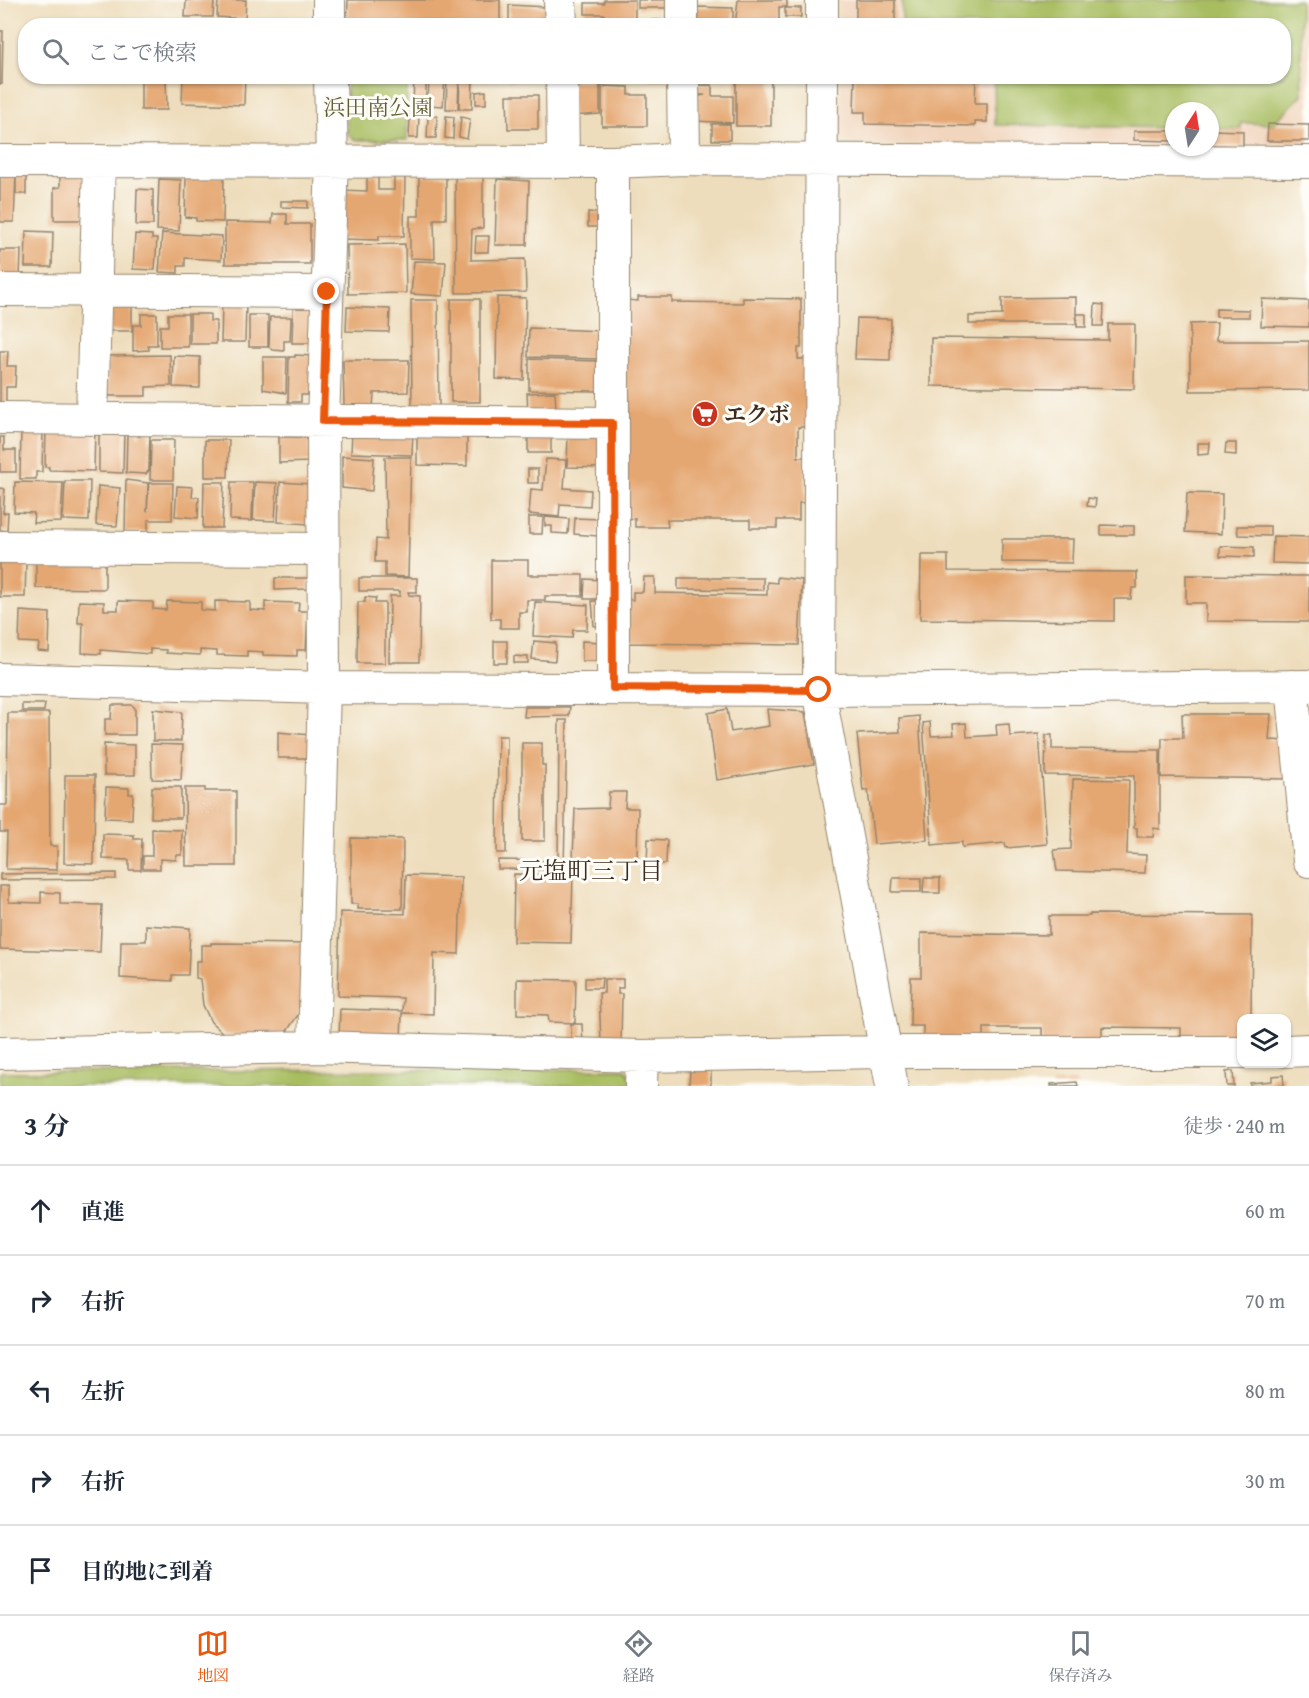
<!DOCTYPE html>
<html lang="ja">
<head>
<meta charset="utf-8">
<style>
	:root { --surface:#fff; --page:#f2f2f3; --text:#1f2937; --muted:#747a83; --line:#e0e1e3; --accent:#ea580c }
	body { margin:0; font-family:"Gentium Book Plus","Noto Serif JP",serif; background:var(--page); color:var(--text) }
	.controls { position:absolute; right:18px; bottom:18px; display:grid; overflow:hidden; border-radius:12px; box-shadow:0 2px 4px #0004 }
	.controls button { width:54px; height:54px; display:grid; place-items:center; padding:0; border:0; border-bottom:2px solid var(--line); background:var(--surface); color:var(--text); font:30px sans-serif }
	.compass { position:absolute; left:1165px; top:102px; width:54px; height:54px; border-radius:50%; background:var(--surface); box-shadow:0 2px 4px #0004; rotate:12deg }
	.stop { position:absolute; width:18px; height:18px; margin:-14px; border:4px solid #ea580c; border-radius:50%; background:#fff }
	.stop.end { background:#ea580c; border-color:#fff; box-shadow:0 2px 6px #0008 }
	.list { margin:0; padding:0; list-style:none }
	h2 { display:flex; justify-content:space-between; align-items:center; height:78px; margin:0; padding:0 24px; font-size:26px }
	h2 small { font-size:20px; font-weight:400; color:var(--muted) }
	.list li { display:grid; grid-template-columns:39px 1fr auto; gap:18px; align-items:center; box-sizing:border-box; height:90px; padding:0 24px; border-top:2px solid var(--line) }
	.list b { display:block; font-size:22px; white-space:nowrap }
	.list em { font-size:20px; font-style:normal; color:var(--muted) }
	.icon { flex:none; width:33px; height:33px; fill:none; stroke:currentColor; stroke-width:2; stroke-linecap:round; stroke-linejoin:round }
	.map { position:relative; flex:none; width:1309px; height:1086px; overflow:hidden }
	.search { position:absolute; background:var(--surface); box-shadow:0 2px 4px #0004; left:18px; right:18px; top:18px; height:66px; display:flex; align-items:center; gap:15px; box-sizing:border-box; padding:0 21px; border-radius:24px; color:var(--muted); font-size:22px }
	.sheet { height:528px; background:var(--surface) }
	nav { display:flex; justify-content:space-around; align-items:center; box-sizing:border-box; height:84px; border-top:2px solid var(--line); background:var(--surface); font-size:16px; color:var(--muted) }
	nav a { display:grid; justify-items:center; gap:3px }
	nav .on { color:var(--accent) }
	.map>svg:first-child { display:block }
</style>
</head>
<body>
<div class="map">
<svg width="1309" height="1086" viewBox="0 0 1309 1086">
	<rect width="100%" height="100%" fill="#fdfcf7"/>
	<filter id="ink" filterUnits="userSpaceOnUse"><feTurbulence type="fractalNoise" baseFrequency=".0167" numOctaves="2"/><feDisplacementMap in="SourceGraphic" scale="12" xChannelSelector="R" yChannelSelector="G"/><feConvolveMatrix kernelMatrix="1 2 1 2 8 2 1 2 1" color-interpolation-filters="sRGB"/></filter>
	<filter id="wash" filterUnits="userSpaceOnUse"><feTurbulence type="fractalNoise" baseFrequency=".008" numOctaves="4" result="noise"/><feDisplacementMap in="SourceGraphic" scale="24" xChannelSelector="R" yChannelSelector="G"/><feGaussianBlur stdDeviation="1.35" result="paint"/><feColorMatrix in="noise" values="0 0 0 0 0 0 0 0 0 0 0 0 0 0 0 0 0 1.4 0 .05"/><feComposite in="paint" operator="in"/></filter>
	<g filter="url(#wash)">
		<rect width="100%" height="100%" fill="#eeddbc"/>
		<path fill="#f1d5bd" d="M841,0H1309V147L1210,146V111H1174V146L853,144L841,133V77L1284,76V26L841,25Z"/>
		<path fill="#a8bd61" stroke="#727440" stroke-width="1.5" d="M902,0H1300L1302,95L1273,124L1241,123V129L1210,128V111H1174V128L995,125L994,77L1284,76V26L902,25Z
			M346,77H407V140H355L347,133Z
			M626,1069L634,1086H0V1072Z"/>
		<g id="blocks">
			<path fill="#e5a772" d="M186,0L214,1L213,17H185Z
				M218,0H246L245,19L217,17Z
				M348,0H500V26H347Z
				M604,0H635V20L604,24V14H585V3H604Z
				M638,0H670V8H638Z
				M738,0H787V7H779V26H735Z
				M856,0H895V26H856Z
				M509,5L547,7L548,18H540V26H509Z
				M697,7L733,8V26H697Z
				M785,8H801V17H785Z
				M641,20H660L659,26H641Z
				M0,31H3L2,84H0Z
				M141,76H166L167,110H141Z
				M183,76H245L244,105L182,103Z
				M414,76H426V107L413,106Z
				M429,76H445L443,106L428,105Z
				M447,76H459L458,109H446Z
				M460,76H473L472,109H459Z
				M508,76H526V81H508Z
				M649,76H669V80H649Z
				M736,76H771V126H736Z
				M855,76H976L975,103H987V122H975V126L865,124V112H854Z
				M570,81H600V114L572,116Z
				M694,85H712V96H733V123L696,121L693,97L705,95H693Z
				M602,86L629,87V95H647V126H602Z
				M486,91V104H476V92Z
				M507,95H538V129H508Z
				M410,116H419L418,138H409Z
				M428,116H437L436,138H427Z
				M446,116L454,117L453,139L445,138Z
				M461,117L470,119L467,139L459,137Z
				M712,124H730V140H712Z
				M1268,124L1309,125V141H1267Z
				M1210,130L1243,131V146L1210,145Z
				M1134,131H1174V141L1134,140Z
				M0,172L16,173L14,222H0Z
				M60,173L84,177L87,220H54V188L60,187Z
				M16,174H26V194H16Z
				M378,175V190H394V175L405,176L404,236H379V240L340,239V190L367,191V176Z
				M455,175L483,176V228L472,229L471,260L525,259L526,292L456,293Z
				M186,176L224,177L223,222L196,221V218L185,217Z
				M419,176H446V219H434L435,259L410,258V216H419Z
				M159,179L181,180L179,231L157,230Z
				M497,179L529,181L527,245H495Z
				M137,189L153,190V225H136Z
				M281,201H308V208L281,207Z
				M588,212L600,213V227H588Z
				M273,214H287V224H310V264H225V222L272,223Z
				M26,231L53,232L52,267H25Z
				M162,233L222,236L221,260L185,258V266H178V273L159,272Z
				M135,234L152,235V239H157L155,270L133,269Z
				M476,236H489L488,252H475Z
				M405,244L406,293L348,294L347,245Z
				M0,250H21L20,280H0Z
				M414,261L446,262L443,296L411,294Z
				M497,297L526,298L524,380L496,379Z
				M638,297H672V302L743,303V298L801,299V348H798V359H808V427H798V457H805V503H799V520H777V528H750V520H667L668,527H635V519L624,518L625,300L638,301Z
				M1076,297V324H969V316L1002,315V298Z
				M451,299H480V402H451Z
				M1262,299L1309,301V327L1261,326Z
				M132,300V331H109L110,304Z
				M411,300H438L439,406L412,407Z
				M222,303H246L245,342H221Z
				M1095,304L1104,305L1103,326H1094Z
				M293,307H312V343H292Z
				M347,307L390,309L389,332L346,331Z
				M1216,309L1249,310V317H1216Z
				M141,314H157V345H148L149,350L133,351V325H141Z
				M168,314H188V347H160V326H168Z
				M190,314H210V321H216V344H190Z
				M1077,314H1086V327H1077Z
				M249,315H268V347H249Z
				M270,317H291L290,341H284V351L272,350L269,347Z
				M857,318L891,319L890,360L855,359Z
				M1217,323L1216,341H1309V390L1190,391V324Z
				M1108,324H1135L1134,389L931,386V338L1108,340Z
				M529,328L602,331L601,359L528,357Z
				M0,351H8L7,366H16L15,387H6V402H0Z
				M170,355L171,386L146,387V396H108L107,356Z
				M295,355L313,356L311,395H301V402H288L289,357H295Z
				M174,356L200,357V388L173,387Z
				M263,357H287L286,393L263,389Z
				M529,359L598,361L597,391L529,390Z
				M343,360H409L408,392L374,393L373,409L344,408Z
				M555,392L556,411L528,412L527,393Z
				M21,429L43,430L42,472H36V479H20Z
				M46,430H95L94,471L49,470V467H45Z
				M99,430H124L123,473L99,472Z
				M138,430V436H140V431H150L149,470L146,474L126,473L127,434Z
				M352,431L413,432L412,455L351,453Z
				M417,431L467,432V466L417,465Z
				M528,431H551V453H528Z
				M568,432H599L601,468L567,467Z
				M0,437H4V450H16V472H0Z
				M279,437H309L310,462L279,463Z
				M151,440H174L173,480H150Z
				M205,440H229L228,477H205Z
				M1198,443H1210L1209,454L1198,455Z
				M1226,443H1236V455L1225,454Z
				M342,456L374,458L372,491L342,488Z
				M385,457H411L408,577L385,576V562H375L376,539L386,540Z
				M546,459L566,460L564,488L591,490L590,506L560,504L559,517L529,514L531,489L543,490Z
				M528,469H538V483H528Z
				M126,480L148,483L147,512L149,483H173L172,520H148V532H125Z
				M65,481H90L89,521L63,520Z
				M15,482L63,483L61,522L33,523L34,513L14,512Z
				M204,482H224L222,528H203Z
				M231,482H253L252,521L230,520Z
				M255,482L277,483L275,521L253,520Z
				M280,482L311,484L309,524L278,522Z
				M98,486L120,488L117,526L96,525Z
				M177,486L193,487L192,497H199L198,518L175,516Z
				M0,488L5,489L3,513L8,512L7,531L0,530Z
				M1187,493L1222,494L1221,534L1185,532Z
				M1088,498L1096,499L1095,507L1087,506Z
				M529,517H543L542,534H529Z
				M545,517L569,519L568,534L552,533V526H545Z
				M575,518L600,519L598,536L574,534Z
				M1101,525L1134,526V535H1101Z
				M1237,526H1270V536L1238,535Z
				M1273,536L1309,537V564L1272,563Z
				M1002,539H1073L1072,563L1002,562Z
				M1220,546L1254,547V557L1220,556Z
				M921,555H948V571L1137,572V588H1132L1131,599H1114V621L920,619Z
				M36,560L105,561V589L36,588Z
				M491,560H528V575H583V596H545V600H527V612H519V628H500V619H491Z
				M0,563H26L25,597H0Z
				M1186,575L1309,576V622L1206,621V603H1186Z
				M644,577H655V593L767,595V582L777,583V577L802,580L799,645L623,643V599L633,600V592H643Z
				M275,578H309V589L275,590Z
				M359,578H417V592H408L409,595L420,596L419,662H389L390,596H400V591H359Z
				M678,578H763V590L678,589Z
				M585,579L601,580V599H584Z
				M365,597L376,598L375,603H385V663H357L358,602H365Z
				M79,601L104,602V610H118V601L153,602V609L166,610L167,601L201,602V610L215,611V601L250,602V610L265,611V602L299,603L298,611H308L306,650H297V656L263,655V652L247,651V656L217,655V651L200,650V655L166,653V650L150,649V654L101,650V654L82,653L83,623H78Z
				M592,601H601L602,626H594Z
				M535,602L588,605L587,630H573L572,638L533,636Z
				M20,611L50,613L49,652L38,651L39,643L19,642Z
				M494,641H507V663H494Z
				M534,641L556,643L555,661L532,659Z
				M582,641L602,642L601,661H582Z
				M514,656L528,657V663H514Z
				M22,704H45L44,711H22Z
				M112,705H132L135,708V735H105V719H111Z
				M525,707H570L569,716L524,717Z
				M153,709L182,712L181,741H153Z
				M727,709L731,732L769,726L767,709L805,712L814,764L717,780L708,713Z
				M8,713H49L50,846H57V870L6,869L7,832H0V805H7Z
				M1182,714H1271L1269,740L1289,741L1287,779L1161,777L1162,738H1183Z
				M919,716L927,840L874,844L868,790L863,791L857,734L900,732L899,718Z
				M559,720H567L564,870L498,869V860L558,861Z
				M930,722L931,736L954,735L953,724L966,723L967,737L997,735L996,725L1009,724L1010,736L1039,734L1047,844L1006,848L1005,843L962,847V842L932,845L923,723Z
				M278,732L310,735L309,758H278Z
				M1046,735H1052V749L1160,750V829L1154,828L1153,837H1137V828H1134V776L1045,775Z
				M498,736H507L506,853H497Z
				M522,743H542V765H545V841H522Z
				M104,744L135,745V775H104Z
				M151,744L183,745L181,780L152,779Z
				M65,775H95L94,864L64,863Z
				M1073,779L1129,780L1127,854L1146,855L1145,873L1057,871L1054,850L1071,849Z
				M106,787L129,788V794H133L132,819L105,818Z
				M152,787H181V818H151Z
				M185,788H205V791H236V866H186Z
				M609,792H626L625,808H638L637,860L573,858L575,809L608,808Z
				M152,829L182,830V855H176V860L160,859V869H143V856H152Z
				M103,834L134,835V839H142L141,870H129V860L103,859Z
				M351,838L403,839L402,909H358V904H351Z
				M648,839L667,840L666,864H647Z
				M116,873V879L0,880V874Z
				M514,874L573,875L571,943L513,942Z
				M406,875L461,877L459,954L434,953L433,1014L402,1013L401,1040L339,1038L340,1009L402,1011L403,998L338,996L340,912L405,914Z
				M893,878H921V892H892Z
				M924,878H940V893H923Z
				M0,886H9V902L41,903V892L60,893V904L102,905L100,952L0,949Z
				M1090,914L1252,915L1251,1018H1242V1039H1181V1028L1102,1027V1046L1042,1045V1028H984V1038H923V1026H910L911,977H921V933L1049,935V916H1090Z
				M146,925L190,928L188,975H172V981L120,978L121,941H146Z
				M211,943L310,944L302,1004L298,1015L287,1031L280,1035H225L211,1022L203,1005L200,979L196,978V961H201V945H211Z
				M585,978H602L601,988H585Z
				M517,979L576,980L575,1023L549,1022L548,1015L517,1014Z
				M604,979H623V988H618V994H622L621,1044H601L599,993H604Z
				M571,1024H582L583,1045L571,1039Z
				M690,1069H711V1086H689Z
				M1233,1071L1234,1086H1227L1226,1072Z
				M1283,1075L1284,1086H1250V1083L1272,1081V1076Z
				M1077,1082L1078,1086H1051V1084Z"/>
		</g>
	</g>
	<g filter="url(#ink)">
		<use href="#blocks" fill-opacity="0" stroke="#94846d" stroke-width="1.5"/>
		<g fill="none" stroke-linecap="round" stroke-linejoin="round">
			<defs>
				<path id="minor" d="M329,0V26
					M560,0L561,26
					M682,0V26
					M822,26V0
					M562,76L563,161
					M683,76L684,159
					M822,76L819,690L892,1086
					M0,161L613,162L684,159L1309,162
					M0,290L327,292
					M0,418L612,423
					M92,419L99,161
					M0,547L323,549
					M0,679L324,688L819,690L1309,686
					M1292,686L1309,861
					M613,688V162
					M314,1047L324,688L323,421L332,161L330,76
					M1286,1051L1309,1050
					M0,1053L314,1047L642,1056L884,1052H1242
					M641,1086L642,1056"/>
			</defs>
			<use href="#minor" stroke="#94846d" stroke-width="34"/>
			<use href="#minor" stroke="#fff" stroke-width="32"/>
		</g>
	</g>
	<g fill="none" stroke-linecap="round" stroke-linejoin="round" filter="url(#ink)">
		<path stroke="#ea580c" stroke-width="8" d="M327,292L323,421L612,423L613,688L819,690"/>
	</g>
	<defs>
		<symbol id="supermarket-disc" viewBox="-11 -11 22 22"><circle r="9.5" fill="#c8321e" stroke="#fdfcf7"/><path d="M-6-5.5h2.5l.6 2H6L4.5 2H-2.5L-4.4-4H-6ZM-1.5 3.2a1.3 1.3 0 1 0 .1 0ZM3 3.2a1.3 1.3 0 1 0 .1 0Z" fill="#fff"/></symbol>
	</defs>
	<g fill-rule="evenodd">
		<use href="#supermarket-disc" x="690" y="399" width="30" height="30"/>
	</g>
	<g text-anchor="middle" stroke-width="6" stroke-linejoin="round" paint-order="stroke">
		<g font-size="22" fill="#615d35" stroke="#fdfcf7">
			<text x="378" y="115">浜田南公園</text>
		</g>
		<g font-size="22" font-weight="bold" fill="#3b2a1e" stroke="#fdfcf7" text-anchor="start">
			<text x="724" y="422">エクボ</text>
		</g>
		<g font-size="24" fill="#3b2a1e" stroke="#fdfcf7">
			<text x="591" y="879">元塩町三丁目</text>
		</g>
	</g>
</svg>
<div class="controls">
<button><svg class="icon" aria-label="layers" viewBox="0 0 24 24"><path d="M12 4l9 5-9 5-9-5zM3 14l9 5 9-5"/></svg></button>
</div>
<svg class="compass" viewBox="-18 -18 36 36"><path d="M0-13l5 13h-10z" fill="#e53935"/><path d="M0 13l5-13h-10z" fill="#747a83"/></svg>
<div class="stop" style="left:819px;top:690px"></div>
<div class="stop end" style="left:327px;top:292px"></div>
<div class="search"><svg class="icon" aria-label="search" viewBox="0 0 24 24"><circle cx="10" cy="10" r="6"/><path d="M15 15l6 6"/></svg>ここで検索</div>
</div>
<section class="sheet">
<h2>3 分<small>徒歩 · 240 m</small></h2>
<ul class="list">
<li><svg class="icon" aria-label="ahead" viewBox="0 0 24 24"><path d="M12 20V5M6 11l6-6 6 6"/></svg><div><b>直進</b></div><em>60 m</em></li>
<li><svg class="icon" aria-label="right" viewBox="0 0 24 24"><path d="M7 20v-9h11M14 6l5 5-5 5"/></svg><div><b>右折</b></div><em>70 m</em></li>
<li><svg class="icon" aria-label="left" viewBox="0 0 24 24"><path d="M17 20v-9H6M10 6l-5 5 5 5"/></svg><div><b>左折</b></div><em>80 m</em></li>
<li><svg class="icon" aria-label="right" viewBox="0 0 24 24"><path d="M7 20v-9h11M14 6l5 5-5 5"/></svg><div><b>右折</b></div><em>30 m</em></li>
<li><svg class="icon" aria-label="arrive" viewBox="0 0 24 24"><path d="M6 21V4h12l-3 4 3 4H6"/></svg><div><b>目的地に到着</b></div></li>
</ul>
</section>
<nav>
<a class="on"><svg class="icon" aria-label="map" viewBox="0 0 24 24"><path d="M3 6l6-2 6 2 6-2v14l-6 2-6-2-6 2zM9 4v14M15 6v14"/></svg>地図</a>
<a><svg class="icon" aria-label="directions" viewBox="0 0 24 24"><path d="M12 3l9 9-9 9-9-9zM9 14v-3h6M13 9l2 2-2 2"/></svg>経路</a>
<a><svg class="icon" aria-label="saved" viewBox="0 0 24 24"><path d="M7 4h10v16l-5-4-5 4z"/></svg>保存済み</a>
</nav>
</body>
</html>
